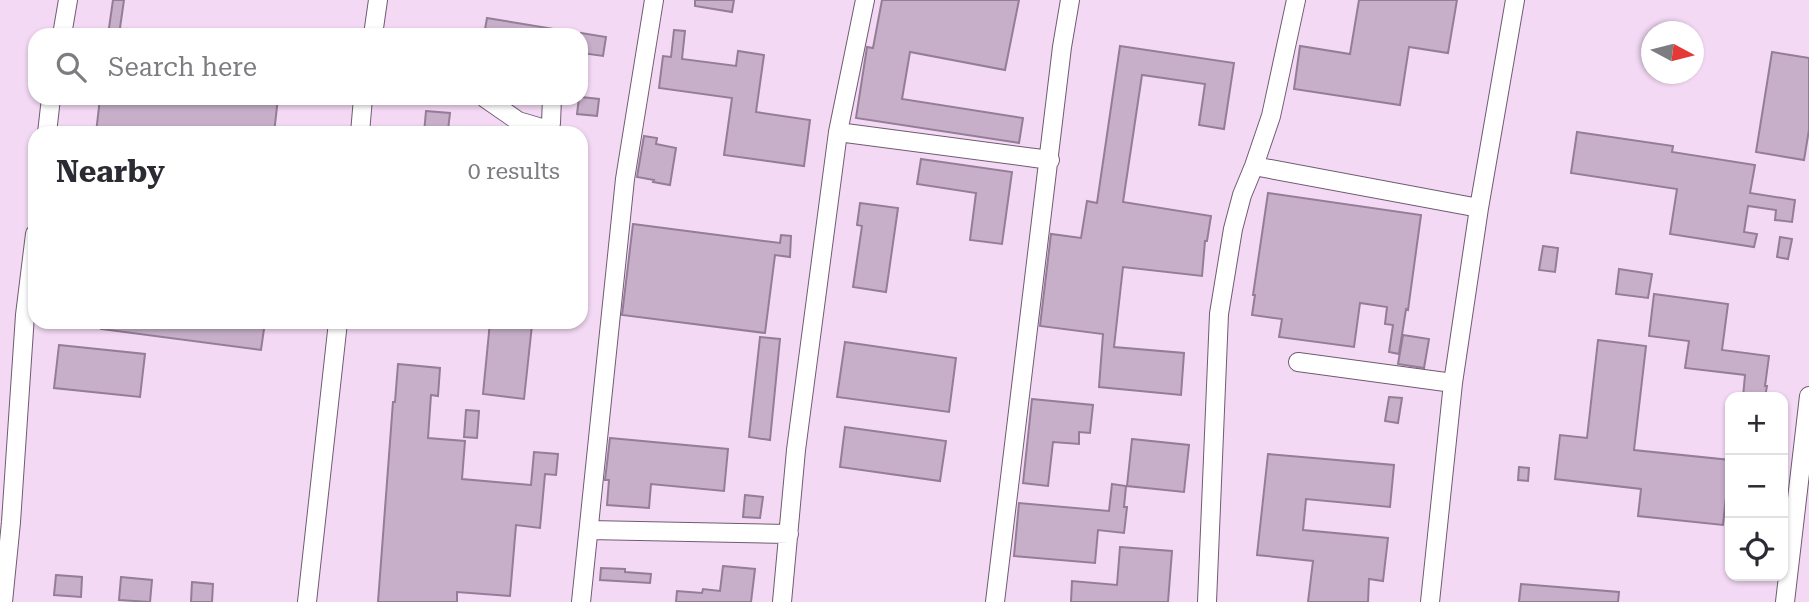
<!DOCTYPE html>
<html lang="en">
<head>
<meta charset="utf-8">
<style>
	:root { --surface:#fff; --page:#f2f2f3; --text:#2b2b33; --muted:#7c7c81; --line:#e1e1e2 }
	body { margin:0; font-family:"Roboto Serif",serif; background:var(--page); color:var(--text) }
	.controls { position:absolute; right:21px; bottom:21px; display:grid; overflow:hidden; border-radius:14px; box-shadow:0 2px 5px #0004 }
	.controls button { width:63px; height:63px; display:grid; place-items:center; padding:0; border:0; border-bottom:2px solid var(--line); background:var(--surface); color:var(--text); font:35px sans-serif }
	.compass { position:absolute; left:1641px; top:21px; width:63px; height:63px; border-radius:50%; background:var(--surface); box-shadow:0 2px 5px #0004; rotate:97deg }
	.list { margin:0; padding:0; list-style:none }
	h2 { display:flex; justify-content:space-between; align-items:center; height:91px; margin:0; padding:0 28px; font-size:30px }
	h2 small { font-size:23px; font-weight:400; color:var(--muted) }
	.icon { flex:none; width:38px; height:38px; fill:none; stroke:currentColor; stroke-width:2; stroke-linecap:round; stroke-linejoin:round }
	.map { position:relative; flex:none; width:1809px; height:602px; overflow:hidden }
	.search { position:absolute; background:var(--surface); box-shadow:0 2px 5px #0004; left:28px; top:28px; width:560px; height:77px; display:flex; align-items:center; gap:18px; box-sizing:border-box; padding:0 24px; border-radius:21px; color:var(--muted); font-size:26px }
	.panel { position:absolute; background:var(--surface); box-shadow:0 2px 5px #0004; left:28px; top:126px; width:560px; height:203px; border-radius:21px }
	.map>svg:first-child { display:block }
</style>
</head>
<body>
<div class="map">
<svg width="1809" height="602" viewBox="0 0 1809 602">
	<rect width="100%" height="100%" fill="#f3d9f4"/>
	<path fill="#c7afc9" stroke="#947d96" stroke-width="2" d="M113,0H124L119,35H108Z
		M695,0H734L732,12L695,6Z
		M882,0H1019L1005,70L910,52L902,99L1023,118L1019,143L856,118L867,47L873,48Z
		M1359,0H1457L1448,53L1409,47L1400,105L1294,89L1300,46L1350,54Z
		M487,18L554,29L553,35H484Z
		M674,30L685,31L682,59L736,66L738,51L764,55L756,112L810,120L804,166L724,155L732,98L659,88L663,56L671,57Z
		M581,33L606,37L603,56L581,53Z
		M1120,46L1234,63L1224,129L1199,125L1205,84L1142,75L1123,202L1211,216L1207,241H1205L1202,276L1123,267L1114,347L1184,353L1181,395L1099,387L1103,334L1040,326L1051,234L1081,238L1087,201L1097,203Z
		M1772,52L1809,58V130L1804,160L1756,152Z
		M581,97L599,99L597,116L577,114L579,98Z
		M100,98H278L274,133H96Z
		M426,111L450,113L448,130L438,129V133H424Z
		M1577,132L1673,146L1672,152L1755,165L1750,193L1795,200L1792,222L1775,220L1776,210L1748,206L1744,232L1757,234L1754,247L1670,234L1677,189L1571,173Z
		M644,136L657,138L656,144L676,148L670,185L653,182L654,180L637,177Z
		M921,159L1012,172L1002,244L970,240L976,193L917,184Z
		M1268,193L1421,215L1408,310L1406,309L1399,354L1389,352L1393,325L1385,324L1387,307L1360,303L1354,347L1279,337L1282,319L1252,315L1255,295H1253Z
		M860,203L898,208L886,292L853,287L862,226L857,225Z
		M633,224L780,243L781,235L791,236L790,257L775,255L765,333L622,315Z
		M1780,237L1792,239L1788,259L1777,257Z
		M1543,246L1558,248L1555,272L1539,270Z
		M1619,269L1652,274L1648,298L1616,294Z
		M1654,294L1728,304L1722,350L1769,356L1765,386H1767L1765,397H1743L1745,375L1685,368L1689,341L1649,336Z
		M102,322H265L261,350L101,329Z
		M490,322L532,325L524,399L483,394Z
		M1403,335L1429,339L1424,368L1398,364Z
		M760,337L780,339L770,440L749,437Z
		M1598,340L1646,346L1634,450L1730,460L1723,525L1638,516L1641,489L1555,479L1560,435L1587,438Z
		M845,342L956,358L949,412L837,397Z
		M59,345L145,354L140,397L54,388Z
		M398,364L440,368L438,396L431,395L428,438L465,441L462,479L531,485L534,452L558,454L556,475L545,474L540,528L516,525L510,596L457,592V602H378L393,402H395Z
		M1389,397L1402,398L1398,423L1385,421Z
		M1032,399L1093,405L1090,433L1079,432V444L1053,442L1048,486L1023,483Z
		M466,410L479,411L477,438L464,437Z
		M845,427L946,441L940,481L840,467Z
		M610,438L728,449L724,491L651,484L649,508L607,505L609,480H605Z
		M1132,439L1189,445L1184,492L1127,486Z
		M1268,454L1394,465L1390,507L1306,499L1303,530L1388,538L1383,581L1369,579L1368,602H1308L1313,561L1257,555Z
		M1519,467L1529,468L1528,481L1518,480Z
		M1112,484L1126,486L1124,507H1127L1124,533L1098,530L1095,563L1014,556L1019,503L1109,511Z
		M745,495L763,497L760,518L743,517Z
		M1120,547L1172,551L1168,602H1071L1072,581L1117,585Z
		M723,566L755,569L751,602H676L677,591L702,593L703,589L720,591Z
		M601,568L625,569V572L651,574L650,583L600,580Z
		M56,575L82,577L81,597L54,595Z
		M121,577L152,580L150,602L119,600Z
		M192,582L213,584L212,602H191Z
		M1521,584L1619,592L1618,602H1519Z"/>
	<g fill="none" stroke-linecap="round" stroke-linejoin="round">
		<defs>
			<path id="minor" d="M62,35L68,0
				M373,35L378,0
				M485,98L518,121L545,129L549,127L551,123L552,98
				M838,132L1050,160
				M47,133L51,98
				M360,133L363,98
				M1254,166L1479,208
				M1298,362L1453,383
				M589,530L789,534
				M3,602L11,522L25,315L35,234
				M307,602L338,322
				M581,602L625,179L654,0
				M782,602L796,450L838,132L865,0
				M995,602L1062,47L1070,0
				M1207,602L1219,314L1233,229L1242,195L1254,166L1271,116L1296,0
				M1430,602L1453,383L1479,208L1515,0
				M1785,602L1809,396"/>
		</defs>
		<use href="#minor" stroke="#705b72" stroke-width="20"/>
		<use href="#minor" stroke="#fff" stroke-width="18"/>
	</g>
</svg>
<div class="controls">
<button>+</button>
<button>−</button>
<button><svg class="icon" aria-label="locate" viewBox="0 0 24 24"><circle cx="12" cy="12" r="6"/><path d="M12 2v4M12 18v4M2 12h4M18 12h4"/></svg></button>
</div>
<svg class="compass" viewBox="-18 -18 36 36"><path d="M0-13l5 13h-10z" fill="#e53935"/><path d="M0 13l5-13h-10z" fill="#7c7c81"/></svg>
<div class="search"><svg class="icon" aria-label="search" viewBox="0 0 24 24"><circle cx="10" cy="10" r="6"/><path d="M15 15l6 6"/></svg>Search here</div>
<section class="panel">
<h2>Nearby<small>0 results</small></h2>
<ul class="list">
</ul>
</section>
</div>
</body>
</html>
